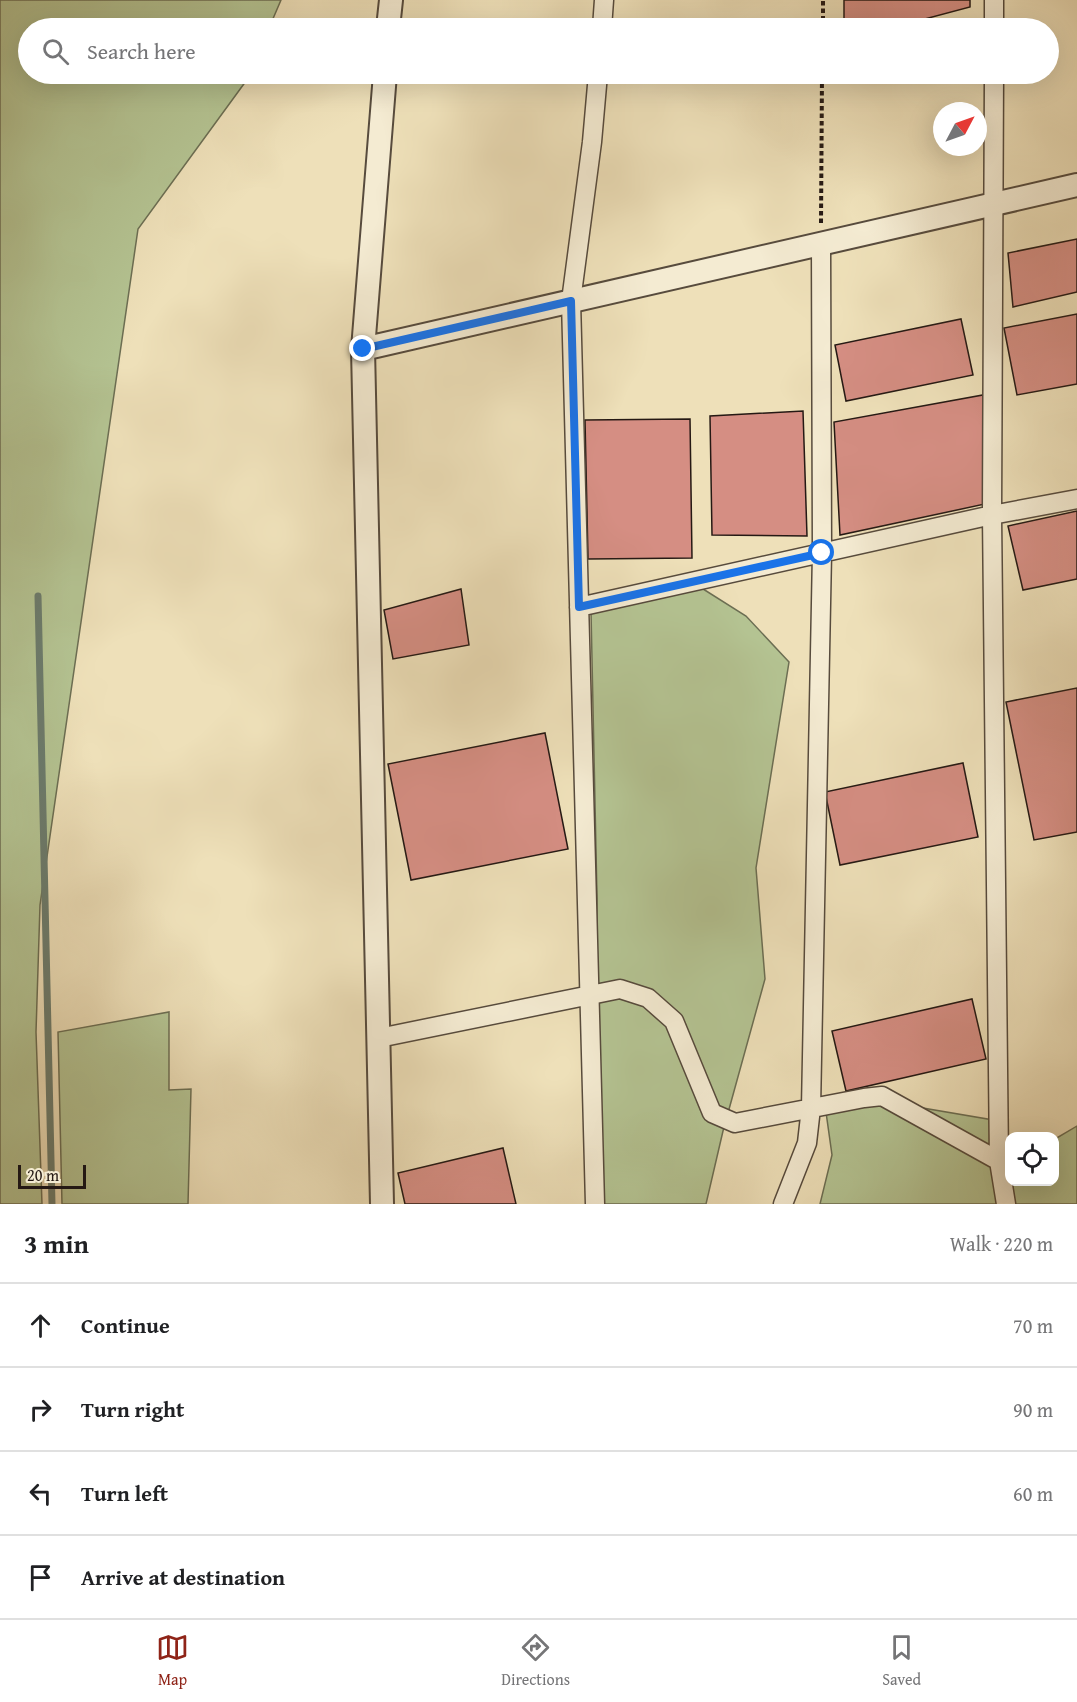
<!DOCTYPE html>
<html lang="en">
<head>
<meta charset="utf-8">
<style>
	:root { --surface:#fff; --page:#f2f2f2; --text:#202124; --muted:#757577; --line:#e0e0e0; --accent:#8f2418 }
	body { margin:0; font-family:"Gentium Book Plus",serif; background:var(--page); color:var(--text) }
	.controls { position:absolute; right:18px; bottom:18px; display:grid; overflow:hidden; border-radius:12px; box-shadow:0 6px 24px #0002 }
	.controls button { width:54px; height:54px; display:grid; place-items:center; padding:0; border:0; border-bottom:2px solid var(--line); background:var(--surface); color:var(--text); font:30px sans-serif }
	.compass { position:absolute; left:933px; top:102px; width:54px; height:54px; border-radius:50%; background:var(--surface); box-shadow:0 6px 24px #0002; rotate:49deg }
	.scale { position:absolute; left:18px; bottom:15px; width:68px; box-sizing:border-box; padding-left:6px; border:3px solid #251914; border-top:0; font-size:16px; line-height:21px; white-space:nowrap; color:#251914; -webkit-text-stroke:4px #f4ebd2; paint-order:stroke }
	.stop { position:absolute; width:18px; height:18px; margin:-14px; border:4px solid #1a73e8; border-radius:50%; background:#fff }
	.stop.end { background:#1a73e8; border-color:#fff; box-shadow:0 2px 6px #0008 }
	.list { margin:0; padding:0; list-style:none }
	h2 { display:flex; justify-content:space-between; align-items:center; height:78px; margin:0; padding:0 24px; font-size:26px }
	h2 small { font-size:20px; font-weight:400; color:var(--muted) }
	.list li { display:grid; grid-template-columns:39px 1fr auto; gap:18px; align-items:center; box-sizing:border-box; height:84px; padding:0 24px; border-top:2px solid var(--line) }
	.list b { display:block; font-size:22px; white-space:nowrap }
	.list em { font-size:20px; font-style:normal; color:var(--muted) }
	.icon { flex:none; width:33px; height:33px; fill:none; stroke:currentColor; stroke-width:2; stroke-linecap:round; stroke-linejoin:round }
	.map { position:relative; flex:none; width:1077px; height:1204px; overflow:hidden }
	.search { position:absolute; background:var(--surface); box-shadow:0 6px 24px #0002; left:18px; right:18px; top:18px; height:66px; display:flex; align-items:center; gap:15px; box-sizing:border-box; padding:0 21px; border-radius:33px; color:var(--muted); font-size:22px }
	.sheet { height:414px; background:var(--surface) }
	nav { display:flex; justify-content:space-around; align-items:center; box-sizing:border-box; height:84px; border-top:2px solid var(--line); background:var(--surface); font-size:16px; color:var(--muted) }
	nav a { display:grid; justify-items:center; gap:3px }
	nav .on { color:var(--accent) }
	.map>svg:first-child { display:block }
</style>
</head>
<body>
<div class="map">
<svg width="1077" height="1204" viewBox="0 0 1077 1204">
	<rect width="100%" height="100%" fill="#eee0b9"/>
	<filter id="stains"><feTurbulence type="fractalNoise" baseFrequency=".00333" numOctaves="4"/><feColorMatrix values="0 0 0 0 .2 0 0 0 0 .09 0 0 0 0 .02 0 0 0 .5 -.17"/></filter>
	<radialGradient id="worn" r=".72"><stop offset=".6" stop-color="#630" stop-opacity="0"/><stop offset="1" stop-color="#630" stop-opacity=".3"/></radialGradient>
	<path fill="#b4c392" stroke="#6c6e53" stroke-width="1.5" d="M0,0H281L269,28H28V74H250L246,81L138,229L40,905L36,1032L42,1204H0Z
		M692,582L746,616L789,662L756,868L765,979L723,1131L706,1204H595L597,898L591,611Z
		M169,1012V1090L191,1089L188,1204H62L58,1032Z
		M864,1098L999,1121L1004,1204H820L832,1155L825,1105Z
		M1077,1126V1204H1011L1013,1182H1054L1055,1139Z"/>
	<g fill="none" stroke-linecap="round" stroke-linejoin="round">
		<path stroke="#6c7c6d" stroke-width="7" d="M38,596L52,1204"/>
	</g>
	<path fill="#d58e83" stroke="#251914" stroke-width="1.5" d="M844,0H970V7L891,28H844Z
		M1077,239V292L1013,307L1008,253Z
		M1077,314V384L1017,395L1004,328Z
		M961,319L973,375L846,401L835,345Z
		M983,395L985,504L840,535L834,422Z
		M803,411L807,536L712,535L710,416Z
		M690,419L692,558L588,559L585,420Z
		M1077,511V579L1023,590L1008,526Z
		M461,589L469,645L393,659L384,610Z
		M1077,688V832L1034,840L1006,702Z
		M545,733L568,849L411,880L388,764Z
		M963,763L978,837L840,865L825,792Z
		M972,999L986,1059L846,1091L832,1031Z
		M503,1148L516,1204H405L398,1173Z"/>
	<g fill="none" stroke-linecap="round" stroke-linejoin="round">
		<defs>
			<path id="minor" d="M994,0V28
				M602,28L604,0
				M994,74L992,515L999,1161L1006,1204
				M579,607L992,515L1077,499
				M379,1038L620,989L648,998L674,1021L712,1113L735,1123L864,1098L882,1096L999,1161
				M595,1204L571,301L592,142L598,74
				M783,1204L807,1143L811,1108L822,553L821,244"/>
			<path id="tertiary" d="M388,28L391,0
				M363,349L1077,185
				M382,1204L363,349L385,74"/>
		</defs>
		<use href="#minor" stroke="#574b3d" stroke-width="21"/>
		<use href="#tertiary" stroke="#574b3d" stroke-width="26"/>
		<path stroke="#251914" stroke-width="4" stroke-dasharray="4.5 3" stroke-linecap="butt" d="M823,28V0
			M821,223L822,74"/>
		<use href="#minor" stroke="#f4ebd2" stroke-width="18"/>
		<use href="#tertiary" stroke="#f4ebd2" stroke-width="22"/>
	</g>
	<g fill="none" stroke-linecap="round" stroke-linejoin="round">
		<path stroke="#1a73e8" stroke-width="8" d="M363,349L571,301L579,607L822,553"/>
	</g>
	<rect width="100%" height="100%" filter="url(#stains)"/>
	<rect width="100%" height="100%" fill="url(#worn)"/>
</svg>
<div class="controls">
<button><svg class="icon" aria-label="locate" viewBox="0 0 24 24"><circle cx="12" cy="12" r="6"/><path d="M12 2v4M12 18v4M2 12h4M18 12h4"/></svg></button>
</div>
<svg class="compass" viewBox="-18 -18 36 36"><path d="M0-13l5 13h-10z" fill="#e53935"/><path d="M0 13l5-13h-10z" fill="#757577"/></svg>
<div class="scale">20 m</div>
<div class="stop" style="left:822px;top:553px"></div>
<div class="stop end" style="left:363px;top:349px"></div>
<div class="search"><svg class="icon" aria-label="search" viewBox="0 0 24 24"><circle cx="10" cy="10" r="6"/><path d="M15 15l6 6"/></svg>Search here</div>
</div>
<section class="sheet">
<h2>3 min<small>Walk · 220 m</small></h2>
<ul class="list">
<li><svg class="icon" aria-label="ahead" viewBox="0 0 24 24"><path d="M12 20V5M6 11l6-6 6 6"/></svg><div><b>Continue</b></div><em>70 m</em></li>
<li><svg class="icon" aria-label="right" viewBox="0 0 24 24"><path d="M7 20v-9h11M14 6l5 5-5 5"/></svg><div><b>Turn right</b></div><em>90 m</em></li>
<li><svg class="icon" aria-label="left" viewBox="0 0 24 24"><path d="M17 20v-9H6M10 6l-5 5 5 5"/></svg><div><b>Turn left</b></div><em>60 m</em></li>
<li><svg class="icon" aria-label="arrive" viewBox="0 0 24 24"><path d="M6 21V4h12l-3 4 3 4H6"/></svg><div><b>Arrive at destination</b></div></li>
</ul>
</section>
<nav>
<a class="on"><svg class="icon" aria-label="map" viewBox="0 0 24 24"><path d="M3 6l6-2 6 2 6-2v14l-6 2-6-2-6 2zM9 4v14M15 6v14"/></svg>Map</a>
<a><svg class="icon" aria-label="directions" viewBox="0 0 24 24"><path d="M12 3l9 9-9 9-9-9zM9 14v-3h6M13 9l2 2-2 2"/></svg>Directions</a>
<a><svg class="icon" aria-label="saved" viewBox="0 0 24 24"><path d="M7 4h10v16l-5-4-5 4z"/></svg>Saved</a>
</nav>
</body>
</html>
